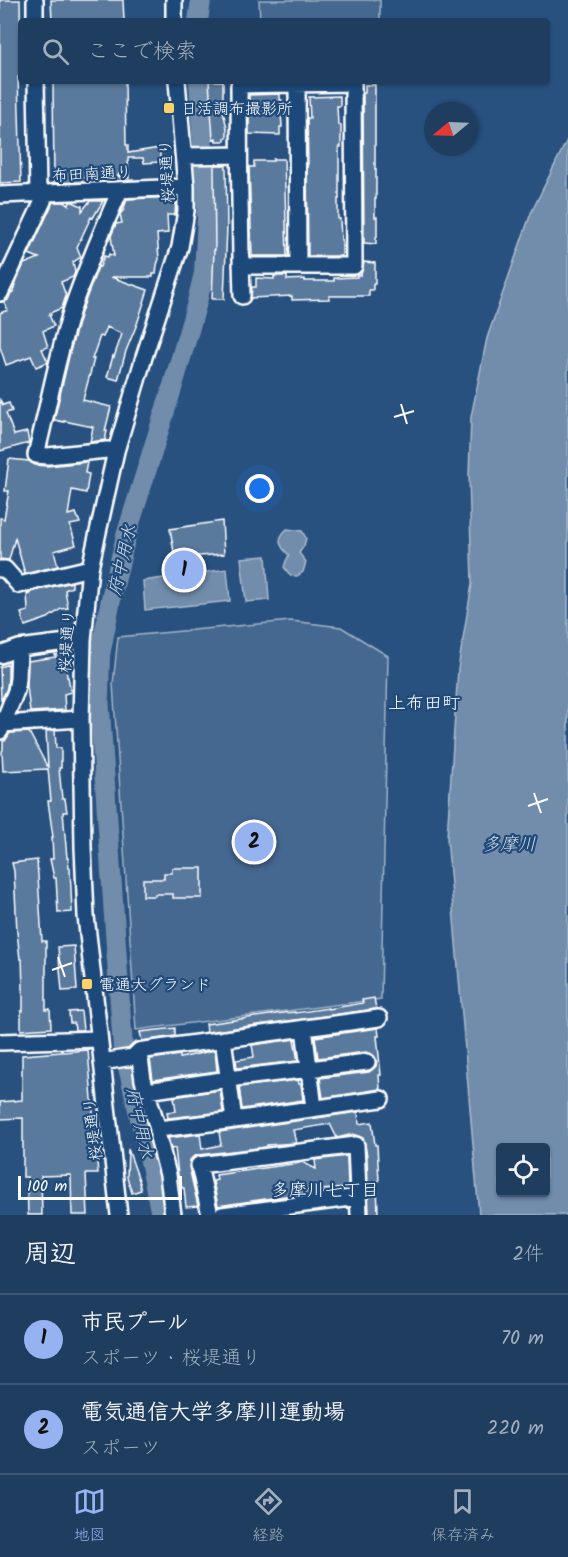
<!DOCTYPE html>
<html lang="ja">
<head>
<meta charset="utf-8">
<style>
	:root { --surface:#1e3d5f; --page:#264465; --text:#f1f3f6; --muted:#a1aebd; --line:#3c5674; --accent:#95b2f1 }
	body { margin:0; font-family:Kalam,"Klee One",sans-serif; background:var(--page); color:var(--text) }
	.controls { position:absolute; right:18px; bottom:18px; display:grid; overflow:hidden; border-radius:6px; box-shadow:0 2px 4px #0004 }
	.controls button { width:54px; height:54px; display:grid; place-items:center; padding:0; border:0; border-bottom:2px solid var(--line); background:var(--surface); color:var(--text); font:30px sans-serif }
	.compass { position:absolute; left:424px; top:102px; width:54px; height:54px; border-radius:50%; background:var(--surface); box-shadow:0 2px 4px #0004; rotate:251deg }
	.scale { position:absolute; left:18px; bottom:15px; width:164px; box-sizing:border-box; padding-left:6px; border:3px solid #fff; border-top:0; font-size:16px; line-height:21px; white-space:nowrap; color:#fff; -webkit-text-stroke:4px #1f4a7a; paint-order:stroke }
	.you { position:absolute; left:260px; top:489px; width:21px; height:21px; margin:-15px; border:4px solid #fff; border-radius:50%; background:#1a73e8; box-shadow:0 0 0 9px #1a73e833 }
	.badge { display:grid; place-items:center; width:39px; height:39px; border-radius:50%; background:var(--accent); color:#111; font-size:20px; font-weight:700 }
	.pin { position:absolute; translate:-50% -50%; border:3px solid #fff; box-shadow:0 2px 6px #0006 }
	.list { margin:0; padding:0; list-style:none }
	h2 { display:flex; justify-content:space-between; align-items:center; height:78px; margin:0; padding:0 24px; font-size:26px }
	h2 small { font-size:20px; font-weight:400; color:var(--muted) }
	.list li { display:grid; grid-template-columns:39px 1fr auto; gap:18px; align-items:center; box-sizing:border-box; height:90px; padding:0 24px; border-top:2px solid var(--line) }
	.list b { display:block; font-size:22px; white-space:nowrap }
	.list p { margin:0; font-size:20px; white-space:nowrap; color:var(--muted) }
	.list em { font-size:20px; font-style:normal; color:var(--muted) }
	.icon { flex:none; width:33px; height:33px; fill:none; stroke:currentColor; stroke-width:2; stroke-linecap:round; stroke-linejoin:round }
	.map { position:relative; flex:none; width:568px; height:1215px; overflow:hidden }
	.search { position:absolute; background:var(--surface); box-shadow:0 2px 4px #0004; left:18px; right:18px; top:18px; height:66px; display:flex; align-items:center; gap:15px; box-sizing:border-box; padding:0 21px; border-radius:6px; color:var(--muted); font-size:22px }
	.sheet { height:258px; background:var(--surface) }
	nav { display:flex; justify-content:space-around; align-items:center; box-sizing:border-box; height:84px; border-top:2px solid var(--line); background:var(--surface); font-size:16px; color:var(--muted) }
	nav a { display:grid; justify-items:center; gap:3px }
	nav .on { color:var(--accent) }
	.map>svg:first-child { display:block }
</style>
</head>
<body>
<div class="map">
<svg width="568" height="1215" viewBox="0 0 568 1215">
	<rect width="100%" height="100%" fill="#28517f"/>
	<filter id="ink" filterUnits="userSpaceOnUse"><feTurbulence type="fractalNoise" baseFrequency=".0167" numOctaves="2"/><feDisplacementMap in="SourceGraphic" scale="12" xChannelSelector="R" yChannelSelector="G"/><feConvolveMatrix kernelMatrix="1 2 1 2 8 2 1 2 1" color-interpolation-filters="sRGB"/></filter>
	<g filter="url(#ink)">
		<path fill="#446890" stroke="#a2b4c8" stroke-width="1.5" d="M259,0H380V21H260Z
			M291,621L341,627L388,656L381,999L136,1030L113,684L118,637Z"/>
		<path fill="#718dab" stroke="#aabbcd" stroke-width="1.5" fill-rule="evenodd" d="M568,138V1215H479L447,837L458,669L472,584L469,476L471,417L487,338L531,213ZM500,1148H546V1192H500Z
			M287,529L302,531L306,538L304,546L299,553L306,562L303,572L297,576L290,575L284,567L286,561L289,555C279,546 276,539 287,529Z
			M266,556L269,600L246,602L241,558Z
			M227,569L230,601L145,610L143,581Z"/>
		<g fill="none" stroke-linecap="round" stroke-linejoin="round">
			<path stroke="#718dab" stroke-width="20" d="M198,21L201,0
				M123,1048L99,696L100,655L112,594L126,536L174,382L196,306L204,273L207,218L199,81
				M128,1067L151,1165L161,1215"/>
		</g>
		<path fill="#5a7a9d" stroke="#fff" stroke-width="1.5" d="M0,0H20L21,77H18L21,182L0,183Z
			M51,0H123L124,21H52Z
			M53,81H125L126,145H128V153L160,148V162L144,163L143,158H128L129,178H120L119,174L117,178H82V182L54,183Z
			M209,81H223V111L227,128V138H225V141H216V138L213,139Z
			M365,85H375V169H376V199H375V217H377V237H376V244L364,243L363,93H365Z
			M280,94V100H282L283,112H281L282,127H280V135L249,134V95Z
			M340,96V106H337L338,125H341V147H339V199H338V219H340L341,240H342V256H308L307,164H308L307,118H310L309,97Z
			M273,159H284L287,256H252L249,167H254V161H273Z
			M218,165H226L227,227L224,299H212L214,250H215L214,170V166Z
			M176,197L175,215H167L168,233L157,234L159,259L157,265L156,274H153V277H111L148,290L137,324L126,351L118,380L107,377L113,356L114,357L122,334L107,327L103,337L100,336L92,359H94L83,400L111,407L105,431H107L105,440L90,442L93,427L64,421V422L54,420L71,348L81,312L98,267H100L104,256L108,257L109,254L114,256L111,236L116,224L122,223L120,214L123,211L127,199Z
			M90,201H103L93,218L91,217L77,247L81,257L73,262L75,272L73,277L61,282L66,296L62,308L50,313L51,315H49L54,326L43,331L48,347L42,349L48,362L36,367L31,356L6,365L0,347V313L8,310L4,302L8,300L11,293L13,292L15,284L24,264L39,258L29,254L53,202H64L69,205L70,202H73L82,206V211Z
			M364,262L375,263V284H373V290H369V296H329V299L292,300V296L251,298L252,287H256V278L274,279V276H287V280L305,279V281H334V278L357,277V275H361Z
			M0,400L3,405L9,403L12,411L6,413L14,435L27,432L29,443L0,451Z
			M9,459L29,461L35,465L47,466L87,462L85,473L89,474L86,493L72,490L68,515L76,513L80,523L70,525L76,545L54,551L58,566L25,574L15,538L9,560L0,559V518L4,519L9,491H5Z
			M222,521L224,554L175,558L170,529Z
			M72,582V587L65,590L68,608L61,609L48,618L25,626L21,613L28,611L27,593L30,594V592Z
			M65,654L67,677H68L71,692L64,694L65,710L30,712L27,686L28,661L56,657L55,655Z
			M8,664V678L7,688L1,701L0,667Z
			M55,730L56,748H61V768H59L62,799H65L67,812H63L67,858H68L69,868H70L72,912L58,913L56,878H54L50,859H53L52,837H53L48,801H51L48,769L3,771L2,751L3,750V741H5L10,733L29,732L48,768L46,731Z
			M37,860L42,941H46V1010L50,1009L51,1028L21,1030V1011H23V987L22,959H20L17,932L14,871L12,863Z
			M172,868H202V898H173V894H155V896H143V879H164V873H172Z
			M74,946L77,990L62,991L58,947Z
			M374,998L376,1009L207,1032L206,1024L283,1013L295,1012V1013L328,1008V1009L363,1003L362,1000Z
			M81,1011L83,1030H75L74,1023H70L69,1012Z
			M175,1028V1036L142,1041L140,1032Z
			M378,1028L379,1036H377L381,1075H379L380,1089L323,1098L320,1078L369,1072L376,1066L377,1061L374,1056L366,1052L318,1058L315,1037Z
			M294,1039L298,1061L237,1068L236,1060L254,1057L252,1045Z
			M88,1050L98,1174H86L88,1215H72L71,1175L41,1176L42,1215H28L27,1177H23V1118L0,1119V1102L22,1100V1055Z
			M215,1050L217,1071L153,1080L150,1059L180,1055V1058Z
			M298,1080L299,1084H301L303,1100L242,1109L239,1087Z
			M220,1090L223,1112L168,1118L167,1112L176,1111L174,1097Z
			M358,1112L359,1124L372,1122L375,1145H377L379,1181H377L378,1215H369L367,1156L364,1140L363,1138L353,1134L337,1138L330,1124L293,1130L296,1143L267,1145V1147L198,1155L193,1157L190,1160L189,1167L198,1206L186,1207L184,1188H182L178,1175L175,1148L171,1149L168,1138L200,1134L202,1149L221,1145L219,1132Z
			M128,1149L140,1183H139L141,1190L132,1193L127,1177Z
			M347,1156L348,1188L305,1191V1193L218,1206L213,1181L217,1180L216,1175L292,1164V1165L302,1162L316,1169L315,1160Z"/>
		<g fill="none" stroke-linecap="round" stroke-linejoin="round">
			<defs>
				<path id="minor" d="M35,0V21
					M174,21V0
					M36,81L38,193
					M297,84L298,266
					M184,156L239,155
					M0,195L186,187
					M241,266H354L353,83L239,85C239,155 240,226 242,296
					M0,293L43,201L45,194
					M116,451L107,450L48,456L36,455C48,407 57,357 72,309C86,268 103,229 120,190
					M0,569H5L19,585L90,568
					M0,655L19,648L83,640
					M2,724L81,719
					M0,731L16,691L18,679L19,648
					M304,1028L314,1108
					M223,1039L234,1120
					M0,1042L99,1039
					M139,1051L143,1080L158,1129V1137L168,1175L173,1215
					M102,1062L133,1057L139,1051L145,1050L379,1018
					M147,1091L236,1078L367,1062
					M158,1129L227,1121L381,1099
					M119,1215L86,916L83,847L81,719L83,640L90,568L116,451L144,357L180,247L186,211V187L177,81
					M210,1215L199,1165L356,1145L359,1215
					M222,1215L358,1197"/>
			</defs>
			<use href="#minor" stroke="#fff" stroke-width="20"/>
			<use href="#minor" stroke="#1f4a7a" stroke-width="15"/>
		</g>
	</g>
	<path fill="none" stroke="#fff" stroke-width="2" d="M401,404L407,424M394,417L414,411M534,793L541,813M528,806L548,799M58,957L65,977M52,970L72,963"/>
	<g fill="#ffd166" stroke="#1f4a7a" stroke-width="2">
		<rect x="163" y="102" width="12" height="12" rx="3"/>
		<rect x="81" y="978" width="12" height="12" rx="3"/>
	</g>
	<g text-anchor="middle" stroke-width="4.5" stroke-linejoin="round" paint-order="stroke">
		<g font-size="16" fill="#fff" stroke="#1f4a7a" text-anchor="start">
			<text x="181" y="114">日活調布撮影所</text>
			<text x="99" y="990">電通大グランド</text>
		</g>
		<g font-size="16" fill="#fff" stroke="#1f4a7a">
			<text transform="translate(166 171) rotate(-93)" y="6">桜堤通り</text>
			<text transform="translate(92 173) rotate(-3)" y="6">布田南通り</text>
			<text transform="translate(66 641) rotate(-86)" y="6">桜堤通り</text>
			<text transform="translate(92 1129) rotate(-97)" y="6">桜堤通り</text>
		</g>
		<g font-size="18" font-style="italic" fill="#d4dde6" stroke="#1f4a7a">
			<text transform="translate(122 560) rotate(-77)" y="6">府中用水</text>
			<text x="509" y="850">多摩川</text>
			<text transform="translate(140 1123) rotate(78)" y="6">府中用水</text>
		</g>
		<g font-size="18" fill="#fff" stroke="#1f4a7a">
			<text x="424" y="709">上布田町</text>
			<text x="325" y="1196">多摩川七丁目</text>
		</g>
	</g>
</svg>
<div class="controls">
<button><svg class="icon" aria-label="locate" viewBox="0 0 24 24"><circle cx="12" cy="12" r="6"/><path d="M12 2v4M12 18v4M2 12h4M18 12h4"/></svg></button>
</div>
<svg class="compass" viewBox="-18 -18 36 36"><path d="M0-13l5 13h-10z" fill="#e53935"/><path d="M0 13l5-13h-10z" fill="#a1aebd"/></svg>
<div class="scale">100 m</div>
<div class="you"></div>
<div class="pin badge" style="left:184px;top:570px">1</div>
<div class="pin badge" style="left:254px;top:842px">2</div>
<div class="search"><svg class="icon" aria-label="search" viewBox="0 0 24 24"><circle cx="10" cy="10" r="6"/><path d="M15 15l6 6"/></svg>ここで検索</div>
</div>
<section class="sheet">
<h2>周辺<small>2件</small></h2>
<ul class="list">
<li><span class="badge">1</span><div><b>市民プール</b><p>スポーツ · 桜堤通り</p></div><em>70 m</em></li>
<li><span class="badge">2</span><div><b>電気通信大学多摩川運動場</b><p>スポーツ</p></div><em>220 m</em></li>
</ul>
</section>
<nav>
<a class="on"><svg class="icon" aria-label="map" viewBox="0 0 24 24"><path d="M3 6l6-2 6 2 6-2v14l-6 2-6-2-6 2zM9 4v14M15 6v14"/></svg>地図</a>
<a><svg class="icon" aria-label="directions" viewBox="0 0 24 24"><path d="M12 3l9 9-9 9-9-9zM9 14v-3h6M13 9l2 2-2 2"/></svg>経路</a>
<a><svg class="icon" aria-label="saved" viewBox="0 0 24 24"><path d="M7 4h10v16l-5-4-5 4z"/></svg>保存済み</a>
</nav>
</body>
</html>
